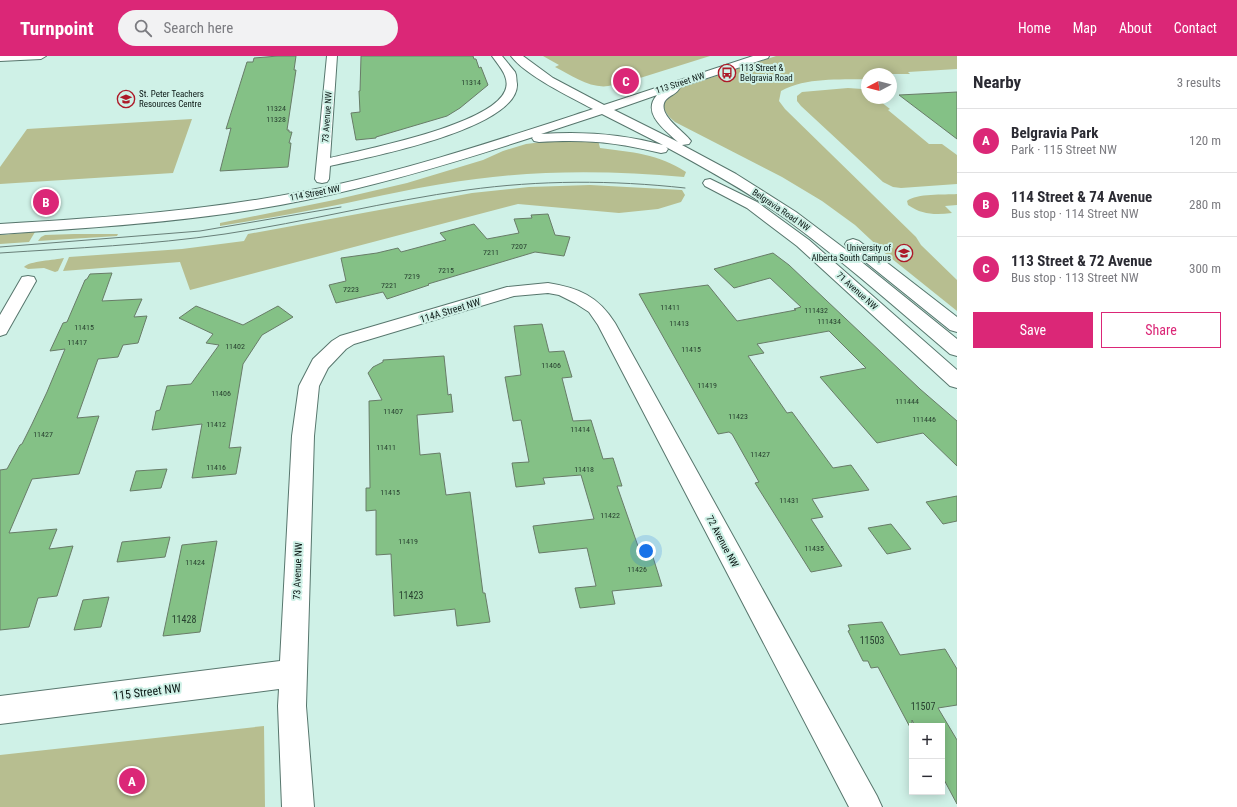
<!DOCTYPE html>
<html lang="en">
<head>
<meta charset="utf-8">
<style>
	:root { --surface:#fff; --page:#f2f2f3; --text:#2b2b33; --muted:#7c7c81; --line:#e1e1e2; --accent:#db2777 }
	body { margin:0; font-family:"Roboto Condensed",sans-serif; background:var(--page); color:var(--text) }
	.controls { position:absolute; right:12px; bottom:12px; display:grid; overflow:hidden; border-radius:0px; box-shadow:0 2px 10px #0003 }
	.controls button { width:36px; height:36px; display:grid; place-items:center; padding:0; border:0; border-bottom:1px solid var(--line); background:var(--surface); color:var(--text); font:20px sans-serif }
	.compass { position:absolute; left:861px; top:12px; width:36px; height:36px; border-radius:50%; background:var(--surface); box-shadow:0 2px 10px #0003; rotate:263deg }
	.you { position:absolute; left:646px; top:495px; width:14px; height:14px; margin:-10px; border:3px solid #fff; border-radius:50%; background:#1a73e8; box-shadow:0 0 0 6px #1a73e833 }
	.badge { display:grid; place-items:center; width:26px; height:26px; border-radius:50%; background:var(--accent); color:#fff; font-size:13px; font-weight:700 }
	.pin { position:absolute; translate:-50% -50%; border:2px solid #fff; box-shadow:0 1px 4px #0006 }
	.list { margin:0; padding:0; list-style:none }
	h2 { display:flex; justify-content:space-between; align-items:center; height:52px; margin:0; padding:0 16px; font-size:17px }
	h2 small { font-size:13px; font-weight:400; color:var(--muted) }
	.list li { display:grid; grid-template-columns:26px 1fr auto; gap:12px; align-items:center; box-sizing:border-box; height:64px; padding:0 16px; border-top:1px solid var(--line) }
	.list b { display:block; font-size:15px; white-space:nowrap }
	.list p { margin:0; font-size:13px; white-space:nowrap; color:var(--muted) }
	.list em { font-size:13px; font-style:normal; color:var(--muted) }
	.actions { display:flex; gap:8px; padding:12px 16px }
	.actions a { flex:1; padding:9px 0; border:1px solid var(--accent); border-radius:0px; text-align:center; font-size:14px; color:var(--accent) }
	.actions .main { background:var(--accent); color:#fff }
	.icon { flex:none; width:22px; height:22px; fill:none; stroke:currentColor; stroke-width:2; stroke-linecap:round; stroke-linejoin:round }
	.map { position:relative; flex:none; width:957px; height:751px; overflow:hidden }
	header { display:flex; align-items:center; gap:24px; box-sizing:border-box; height:56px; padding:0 20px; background:var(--accent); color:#fff }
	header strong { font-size:19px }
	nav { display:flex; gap:22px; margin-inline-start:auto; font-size:14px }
	.search { width:280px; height:36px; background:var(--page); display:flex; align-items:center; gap:10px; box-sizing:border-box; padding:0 14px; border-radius:22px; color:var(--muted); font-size:15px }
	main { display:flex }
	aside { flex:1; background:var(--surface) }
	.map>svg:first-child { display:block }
</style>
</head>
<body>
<header>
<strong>Turnpoint</strong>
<div class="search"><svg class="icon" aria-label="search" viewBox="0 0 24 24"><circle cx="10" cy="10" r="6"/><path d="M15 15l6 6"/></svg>Search here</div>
<nav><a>Home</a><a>Map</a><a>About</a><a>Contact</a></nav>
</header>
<main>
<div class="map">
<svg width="957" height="751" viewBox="0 0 957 751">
	<rect width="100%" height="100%" fill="#cff1e7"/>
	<path fill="#b7be90" d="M543,0H710L640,22L635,20C628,23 622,26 613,29C593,35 573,20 555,11L559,9Z
		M776,0H957V13L908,16L910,18H867V23C838,24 807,21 781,35L779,45L785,53L916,181L921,189L957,224V255L886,198L855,169L822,145L782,121L675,66C669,61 664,56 663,47L674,34Z
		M848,32L862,33L867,35V42H876L890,53L888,54L929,88H942L957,99V128L901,132L893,131L883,126L801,50L797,45V40L802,36Z
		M192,63L173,117L0,128V111L27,73Z
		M558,84H598L600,92C631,96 659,98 686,116L684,121C616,115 544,114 476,123C426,129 377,141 327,151C292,158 256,164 220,170V167L334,144L407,127L483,104L503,95L526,88Z
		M590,129L682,134L685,139L681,146L658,153L619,157L518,148L190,234L180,206L63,215L69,201L182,193L244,185L248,178L472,137L529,131Z
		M957,138V149L945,150L952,157C936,159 922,159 908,149L907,145C917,137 944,139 957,138Z
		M35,176L29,186L0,188V179Z
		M74,178H118L117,180L38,185L41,181L45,179Z
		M64,202L58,215L55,216L44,212L28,213L24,211C29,205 55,204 64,202Z
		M264,670L265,751H0V699Z"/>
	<path fill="#84c186" stroke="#687c68" d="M278,0H296L294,14H296L287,74H289V76H292L289,87H291L288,111L220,115L231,72L226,73L247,6H253L254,2Z
		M361,0H473L474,3H476L479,12L481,11L488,29L460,52L447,60L376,81V82L356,84L351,57L360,56L359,35H360Z
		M957,36V83L899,39L939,37Z
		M548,158L555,179L570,181L564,200L535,196L428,228L429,229L387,243L383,236L336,247L329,229L346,225L341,202L377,197L398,192L401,196L446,184L440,177L474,168L487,183L519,177L514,163L532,162L531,159Z
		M773,197L789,209L920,333L957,365V410L923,377L877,387L820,321L866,312L829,275L757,288L764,297L748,300L787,357L792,356L833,412L851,409L869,434L812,443L823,461L811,463L842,510L811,516L755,427L759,426L732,378L729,376L718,378L639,238L708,229L737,265L796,254L794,253L801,251L770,222L734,232L714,213Z
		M112,217L102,245L142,243L134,261L147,260L138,287L123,289L118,301L98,303L77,362L99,360L79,418L32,423L9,477L57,473L49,493L73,490L57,540L38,542L29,571L0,574V414L7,413L20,389L22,388L32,368L47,336L65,293L50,295L63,267L67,266L85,224L87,223L90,218Z
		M196,250L243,269L278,250L293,261L262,279L243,308L229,392L241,391L236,418L192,422L202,368L152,374L156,355L160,354L167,330L191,328L219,289L206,287L213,278L179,262Z
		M542,268L549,296L564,295L572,321L562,322L573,365L591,364L603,403L613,402L622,430H617L639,493L644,492L647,499L652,498L662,530L612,535L615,548L580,552L575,532L596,530L587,492L539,497L533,470L594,463L581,419L543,422L545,428L516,431L512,407L529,406L521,364L513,365L505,321L521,319L514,270Z
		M444,300L448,339L451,338L453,356L417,359L420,399L440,397L446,439L470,436L483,537H485L490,566L457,570L455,553L394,560L391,498L376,499V454L366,455V432H370L369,345L382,344L368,317L373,311L383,306V304Z
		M167,413L161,432L130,435L136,415Z
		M957,440V465L943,468L926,446Z
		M891,468L911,493L887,498L868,472Z
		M170,481L165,501L117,506L122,486Z
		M217,485L200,576L163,580L182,489Z
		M109,541L101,571L74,574L83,544Z
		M882,566L900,599L945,593L957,613V649L938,652L957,684V748L942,720V670H915L912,664V675L878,611L871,612L868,605H863L848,575L850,574L848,569Z"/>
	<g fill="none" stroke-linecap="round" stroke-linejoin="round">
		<defs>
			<path id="street" d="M0,0H46L41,3L0,5Z
				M327,0H337L330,102C366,93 491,69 505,35C511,22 499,10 492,0H502L515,16C517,20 516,24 517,28C519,73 366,102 330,110L329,123L327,126L322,127L317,126L315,123Z
				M710,123L757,146L809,184L957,314V332L950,330L797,190L747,152L705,130L703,127L705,124Z
				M28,220L34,221L36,225L6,278L0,280V259L22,221Z
				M548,227C579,232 598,240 615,267L877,740L882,751H849L598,269L589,256L575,247L559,239L548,237L514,240L354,288L346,293L328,312L319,330L314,380L306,650L314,751H282L278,650L279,633L0,668V640L280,605L292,380L299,330L313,303L332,285L340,280L507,231Z"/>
			<path id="secondary" d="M511,0H523L553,22L604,49L753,0H769L768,2L680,31C678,38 669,39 665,45C657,59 684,75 691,85L689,88L682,89L736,118L796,156L853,199L957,283V300L950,298C896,252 843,205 786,163C748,136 707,113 666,91L668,93L666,96L661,97C616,86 585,83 539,86L534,85L532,82L533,81C459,105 383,128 306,144C206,165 102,171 0,178V168C102,162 205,155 306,135C403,116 498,84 593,53C570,41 525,19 511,0ZM657,39C641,57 665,74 678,86L614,54ZM602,58L663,89C623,78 583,75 541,78Z
				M853,183L859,185L957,261V276L950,274L847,191L845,188L847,185Z"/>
		</defs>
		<use href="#street" stroke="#57766d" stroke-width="2"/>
		<use href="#secondary" stroke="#57766d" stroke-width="2"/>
		<use href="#street" fill="#fff" fill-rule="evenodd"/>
		<use href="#secondary" fill="#fff" fill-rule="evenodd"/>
		<path stroke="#687f78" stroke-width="1" d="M0,191L200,175L341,151
			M0,197C75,192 150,189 225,178C306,166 386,145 467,134C540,124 612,124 685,132"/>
	</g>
	<defs>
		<symbol id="bus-ring" viewBox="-11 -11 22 22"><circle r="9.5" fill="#cff1e7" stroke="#ad1928" stroke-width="1.5"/><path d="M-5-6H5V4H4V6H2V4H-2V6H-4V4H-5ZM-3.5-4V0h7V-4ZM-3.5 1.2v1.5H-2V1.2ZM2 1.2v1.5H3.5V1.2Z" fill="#ad1928"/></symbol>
		<symbol id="school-ring" viewBox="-11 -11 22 22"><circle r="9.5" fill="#cff1e7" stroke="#ad1928" stroke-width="1.5"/><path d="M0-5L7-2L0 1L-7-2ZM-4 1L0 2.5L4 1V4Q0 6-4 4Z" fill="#ad1928"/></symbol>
		<symbol id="university-ring" viewBox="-11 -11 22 22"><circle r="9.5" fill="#cff1e7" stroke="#ad1928" stroke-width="1.5"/><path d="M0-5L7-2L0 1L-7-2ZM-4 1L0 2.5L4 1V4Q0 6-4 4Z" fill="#ad1928"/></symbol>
	</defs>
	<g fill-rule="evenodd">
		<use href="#bus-ring" x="717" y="7" width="20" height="20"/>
		<use href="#school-ring" x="116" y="33" width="20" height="20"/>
		<use href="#university-ring" x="894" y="187" width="20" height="20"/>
	</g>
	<g text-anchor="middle" stroke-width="4" stroke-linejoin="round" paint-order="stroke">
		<g font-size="8" fill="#284130">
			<text x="471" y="29">11314</text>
			<text x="276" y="55">11324</text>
			<text x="276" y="66">11328</text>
			<text x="519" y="193">7207</text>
			<text x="491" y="199">7211</text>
			<text x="446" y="217">7215</text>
			<text x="412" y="223">7219</text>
			<text x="389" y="232">7221</text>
			<text x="351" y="236">7223</text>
			<text x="670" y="254">11411</text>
			<text x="816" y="257">111432</text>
			<text x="829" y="268">111434</text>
			<text x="679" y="270">11413</text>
			<text x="84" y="274">11415</text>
			<text x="77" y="289">11417</text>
			<text x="235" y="293">11402</text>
			<text x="691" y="296">11415</text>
			<text x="551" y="312">11406</text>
			<text x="707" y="332">11419</text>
			<text x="221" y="340">11406</text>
			<text x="907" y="348">111444</text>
			<text x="393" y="358">11407</text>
			<text x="738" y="363">11423</text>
			<text x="924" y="366">111446</text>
			<text x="216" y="371">11412</text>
			<text x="580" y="376">11414</text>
			<text x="43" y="381">11427</text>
			<text x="386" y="394">11411</text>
			<text x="760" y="401">11427</text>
			<text x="216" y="414">11416</text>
			<text x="584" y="416">11418</text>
			<text x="390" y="439">11415</text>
			<text x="789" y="447">11431</text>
			<text x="610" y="462">11422</text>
			<text x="408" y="488">11419</text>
			<text x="814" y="495">11435</text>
			<text x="195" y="509">11424</text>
			<text x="637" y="516">11426</text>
		</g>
		<g font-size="9" fill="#0a1613" stroke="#cff1e7" text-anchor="start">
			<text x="740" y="15">113 Street &amp;<tspan x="740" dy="10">Belgravia Road</tspan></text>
			<text x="139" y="41">St. Peter Teachers<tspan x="139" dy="10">Resources Centre</tspan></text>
			<text x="891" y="195" text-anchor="end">University of<tspan x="891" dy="10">Alberta South Campus</tspan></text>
		</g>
		<g font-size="9" fill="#0a1613" stroke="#cff1e7">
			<text transform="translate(680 27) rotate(-18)" y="3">113 Street NW</text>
			<text transform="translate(327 61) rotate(-86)" y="3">73 Avenue NW</text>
			<text transform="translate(315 137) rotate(-11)" y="3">114 Street NW</text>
			<text transform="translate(781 154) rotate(34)" y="3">Belgravia Road NW</text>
			<text transform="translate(857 235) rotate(42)" y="3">71 Avenue NW</text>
		</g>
		<g font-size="10" fill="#0a1613" stroke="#cff1e7">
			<text transform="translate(450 254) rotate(-17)" y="4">114A Street NW</text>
			<text transform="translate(723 485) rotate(62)" y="4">72 Avenue NW</text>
			<text transform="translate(297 515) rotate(-88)" y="4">73 Avenue NW</text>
		</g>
		<g font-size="10" fill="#284130">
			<text x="411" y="543">11423</text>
			<text x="184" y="567">11428</text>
			<text x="872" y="588">11503</text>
			<text x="923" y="654">11507</text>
		</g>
		<g font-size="12" fill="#0a1613" stroke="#cff1e7">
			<text transform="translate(147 636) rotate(-7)" y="4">115 Street NW</text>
		</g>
	</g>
</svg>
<div class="controls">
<button>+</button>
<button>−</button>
</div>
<svg class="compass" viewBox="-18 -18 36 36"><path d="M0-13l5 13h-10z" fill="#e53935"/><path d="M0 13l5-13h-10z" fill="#7c7c81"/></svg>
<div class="you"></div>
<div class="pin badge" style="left:132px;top:725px">A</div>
<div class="pin badge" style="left:46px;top:146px">B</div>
<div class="pin badge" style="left:626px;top:25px">C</div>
</div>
<aside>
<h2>Nearby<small>3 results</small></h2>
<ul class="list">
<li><span class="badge">A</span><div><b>Belgravia Park</b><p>Park · 115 Street NW</p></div><em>120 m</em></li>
<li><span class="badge">B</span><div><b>114 Street &amp; 74 Avenue</b><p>Bus stop · 114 Street NW</p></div><em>280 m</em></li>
<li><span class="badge">C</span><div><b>113 Street &amp; 72 Avenue</b><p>Bus stop · 113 Street NW</p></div><em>300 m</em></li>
</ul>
<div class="actions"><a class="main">Save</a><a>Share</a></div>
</aside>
</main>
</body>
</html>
